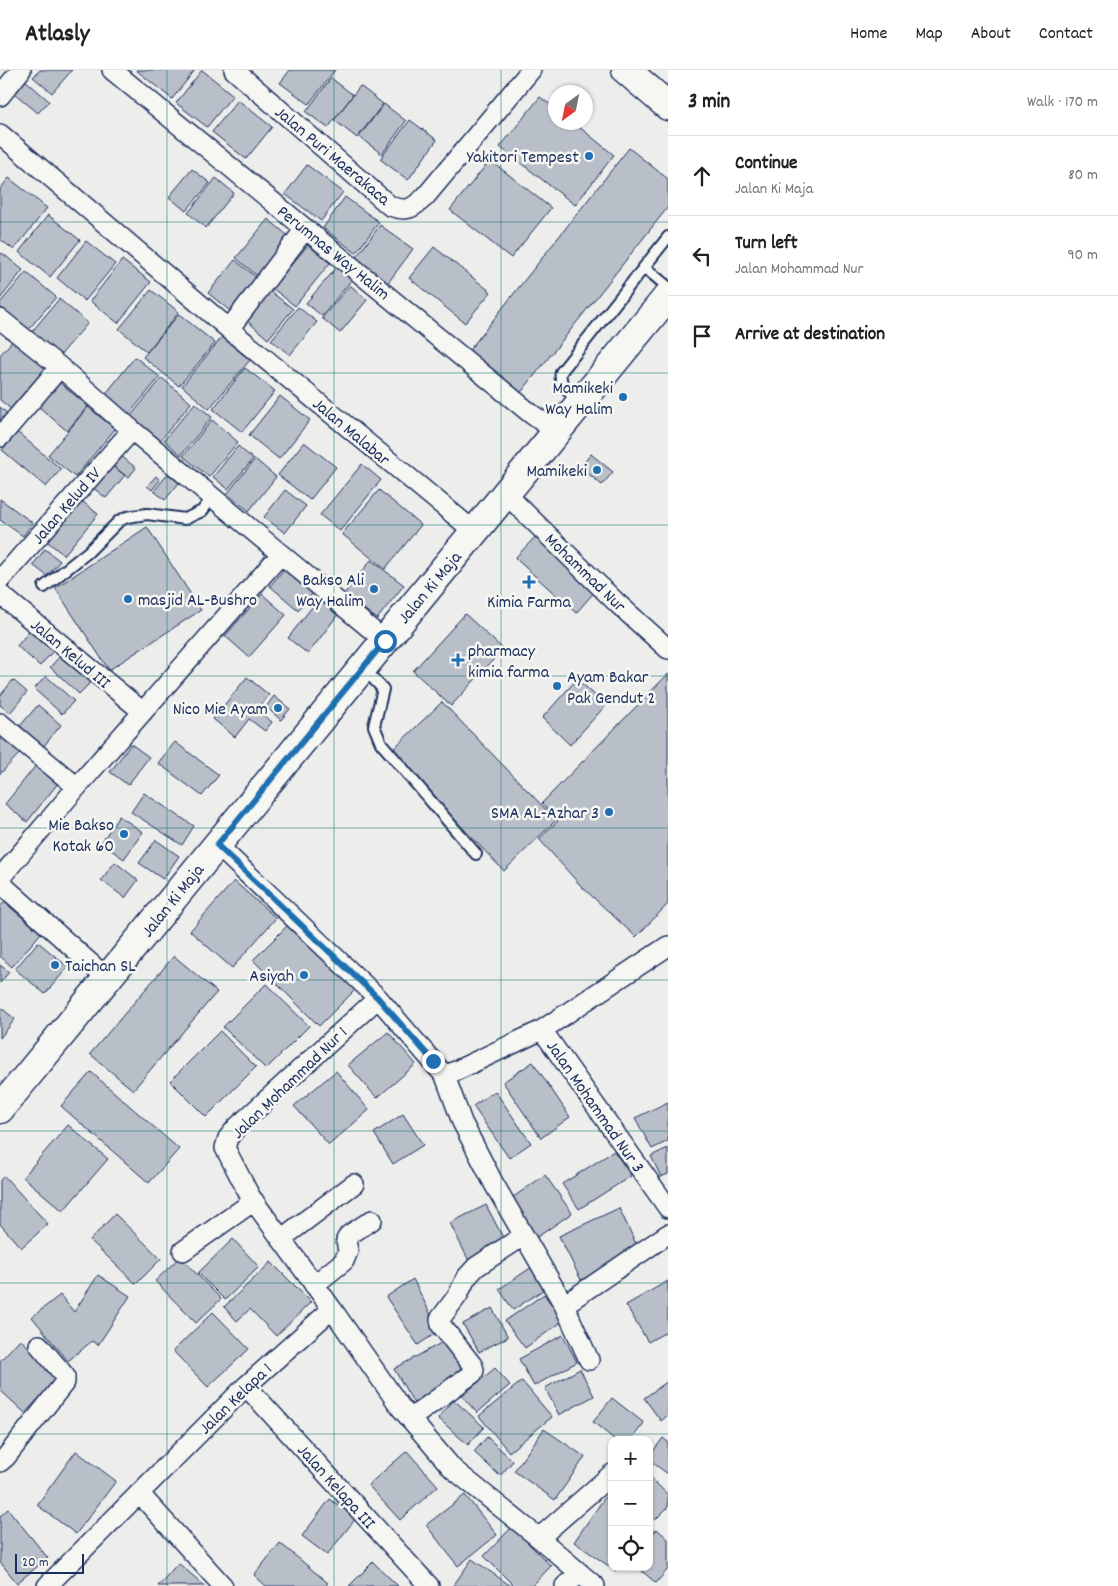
<!DOCTYPE html>
<html lang="en">
<head>
<meta charset="utf-8">
<style>
	:root { --surface:#fff; --page:#f6f6f6; --text:#202124; --muted:#757577; --line:#e0e0e0 }
	body { margin:0; font-family:Dekko,sans-serif; background:var(--page); color:var(--text) }
	.controls { position:absolute; right:15px; bottom:15px; display:grid; overflow:hidden; border-radius:10px; box-shadow:0 1px 4px #0004 }
	.controls button { width:45px; height:45px; display:grid; place-items:center; padding:0; border:0; border-bottom:1px solid var(--line); background:var(--surface); color:var(--text); font:25px sans-serif }
	.compass { position:absolute; left:548px; top:15px; width:45px; height:45px; border-radius:50%; background:var(--surface); box-shadow:0 1px 4px #0004; rotate:213deg }
	.scale { position:absolute; left:15px; bottom:12px; width:69px; box-sizing:border-box; padding-left:5px; border:2px solid #1b2f5e; border-top:0; font-size:14px; line-height:18px; white-space:nowrap; color:#1b2f5e; -webkit-text-stroke:4px #f6f6f2; paint-order:stroke }
	.stop { position:absolute; width:15px; height:15px; margin:-11px; border:4px solid #1f6fb2; border-radius:50%; background:#fff }
	.stop.end { background:#1f6fb2; border-color:#fff; box-shadow:0 1px 5px #0008 }
	.list { margin:0; padding:0; list-style:none }
	h2 { display:flex; justify-content:space-between; align-items:center; height:65px; margin:0; padding:0 20px; font-size:21px }
	h2 small { font-size:16px; font-weight:400; color:var(--muted) }
	.list li { display:grid; grid-template-columns:32px 1fr auto; gap:15px; align-items:center; box-sizing:border-box; height:80px; padding:0 20px; border-top:1px solid var(--line) }
	.list b { display:block; font-size:19px; white-space:nowrap }
	.list p { margin:0; font-size:16px; white-space:nowrap; color:var(--muted) }
	.list em { font-size:16px; font-style:normal; color:var(--muted) }
	.icon { flex:none; width:28px; height:28px; fill:none; stroke:currentColor; stroke-width:2; stroke-linecap:round; stroke-linejoin:round }
	.map { position:relative; flex:none; width:668px; height:1516px; overflow:hidden }
	header { display:flex; align-items:center; gap:30px; box-sizing:border-box; height:70px; padding:0 25px; background:var(--surface); border-bottom:1px solid var(--line) }
	header strong { font-size:24px }
	nav { display:flex; gap:28px; margin-inline-start:auto; font-size:18px }
	main { display:flex }
	aside { flex:1; background:var(--surface) }
	.map>svg:first-child { display:block }
</style>
</head>
<body>
<header>
<strong>Atlasly</strong>
<nav><a>Home</a><a>Map</a><a>About</a><a>Contact</a></nav>
</header>
<main>
<div class="map">
<svg width="668" height="1516" viewBox="0 0 668 1516">
	<rect width="100%" height="100%" fill="#edeeec"/>
	<filter id="ink" filterUnits="userSpaceOnUse"><feTurbulence type="fractalNoise" baseFrequency=".02" numOctaves="2"/><feDisplacementMap in="SourceGraphic" scale="10" xChannelSelector="R" yChannelSelector="G"/><feConvolveMatrix kernelMatrix="1 2 1 2 8 2 1 2 1" color-interpolation-filters="sRGB"/></filter>
	<g filter="url(#ink)">
		<path fill="#b9bfc8" stroke="#1b2f5e" d="M40,0H72L52,23L33,7Z
			M136,0H195L172,29Z
			M202,0L233,25L207,57L176,33Z
			M290,0H335L309,34L280,13Z
			M331,8L353,25L328,58L306,42Z
			M25,10L49,31L38,43L14,23Z
			M360,16L383,34L357,68L334,50Z
			M540,27L556,39V52H573L614,85L575,135L500,77Z
			M238,30L272,57L246,89L212,62Z
			M384,34L406,51L382,84L359,67Z
			M410,50L437,70L408,110L380,89Z
			M629,78L668,109V137L519,325L467,283Z
			M490,90L551,138L511,188L450,140Z
			M307,95L343,122L321,151L285,124Z
			M192,99L210,113L186,141L169,127Z
			M9,108L47,138L14,180L0,169V119Z
			M216,108L234,123L206,158L188,143Z
			M345,127L379,152L356,183L323,158Z
			M48,145L80,170L50,207L19,182Z
			M268,149L293,170L261,209L236,188Z
			M380,155L413,179L388,213L355,189Z
			M86,171L115,194L85,231L57,208Z
			M308,175L330,193L295,236L272,218Z
			M434,177L491,222L465,253L409,208Z
			M2,183L23,200L0,229V186Z
			M122,190L151,212L118,253L90,231Z
			M235,190L257,208L230,241L208,223Z
			M338,196L353,208L322,246L306,233Z
			M26,202L56,227L28,260L0,237V233Z
			M350,215L367,230L340,263L322,248Z
			M151,220L179,242L147,282L119,259Z
			M270,221L293,239L268,269L246,250Z
			M59,229L88,253L58,288L30,264Z
			M298,237L317,252L290,285L271,270Z
			M179,244L215,273L179,316L143,287Z
			M222,267L250,290L209,339L182,316Z
			M15,268L48,296L12,340L0,330V285Z
			M135,287L160,307L129,344L105,325Z
			M245,298L275,321L242,362L213,339Z
			M162,308L191,333L159,372L129,348Z
			M60,313L88,336L67,361L39,337Z
			M280,326L310,350L279,389L249,365Z
			M195,333L212,347L181,385L164,370Z
			M0,337L8,344L0,353Z
			M88,337L115,359L75,407L48,385Z
			M212,350L238,372L209,407L183,386Z
			M17,362L61,399L46,417L2,380Z
			M304,372L336,397L310,430L278,405Z
			M238,376L253,389L228,419L213,407Z
			M591,384L613,402L602,415L580,397Z
			M120,385L136,398L128,408L112,395Z
			M255,389L276,407L249,441L227,424Z
			M362,394L381,410L340,461L320,445Z
			M111,395L125,405L106,428L92,417Z
			M168,404L179,413L165,430L154,421Z
			M156,406L160,410L152,420L147,416Z
			M285,420L306,436L285,463L264,447Z
			M379,420L421,455L385,499L342,464Z
			M78,428L98,444L64,485L44,469Z
			M0,429L33,453L23,466L0,450Z
			M147,457L201,540L109,600L55,518Z
			M537,465L597,519L576,543L515,488Z
			M45,479L60,491L47,506L33,495Z
			M371,490L404,515L377,549L344,524Z
			M285,498L313,523L298,540L270,516Z
			M262,524L286,545L249,587L225,566Z
			M319,528L339,543L308,584L288,568Z
			M465,544L503,579L451,636L413,601Z
			M30,560L54,580L40,596L17,576Z
			M62,584L92,611L79,624L50,597Z
			M668,604V834L636,867L581,816L539,769L558,751L542,733Z
			M46,606L74,631L62,644L34,619Z
			M247,607L269,625L257,640L272,652L265,661L249,649L235,667L213,649Z
			M577,609L606,635L570,675L542,648Z
			M13,610L27,622L10,643L0,635V626Z
			M274,626L290,639L281,650L266,637Z
			M442,632L556,750L504,801L390,682Z
			M38,635L61,655L43,677L20,656Z
			M0,660L22,681L0,704Z
			M175,672L219,705L202,726L158,693Z
			M131,674L149,687L128,715L110,702Z
			M37,694L59,712L27,752L5,734Z
			M144,723L194,756L182,775L131,742Z
			M119,746L143,762L124,789L101,773Z
			M156,770L179,786L163,809L139,793Z
			M115,792L138,810L125,828L101,810Z
			M234,811L276,848L232,898L190,861Z
			M4,832L41,863L12,897L0,886V837Z
			M290,853L356,919L319,956L253,890Z
			M38,872L68,897L45,924L15,899Z
			M174,886L217,922L133,1020L90,984Z
			M0,895L9,902L0,913Z
			M266,914L309,956L266,999L223,957Z
			M0,937L15,949L0,968Z
			M220,961L256,997L206,1047L170,1011Z
			M388,962L416,994L377,1028L348,995Z
			M533,992L570,1047L541,1068L503,1012Z
			M336,1001L369,1040L329,1075L294,1036Z
			M91,1002L179,1079L149,1113L61,1036Z
			M495,1021L531,1073L509,1088L473,1036Z
			M668,1032V1071L652,1079L635,1048Z
			M403,1044L423,1075L393,1094L374,1063Z
			M68,1055L108,1089L63,1141L23,1107Z
			M668,1078V1104L661,1107L651,1086Z
			M614,1081L631,1106L579,1139L562,1114Z
			M545,1105L572,1143L536,1168L509,1130Z
			M4,1106L48,1154L21,1178L0,1154V1110Z
			M486,1135L506,1173L469,1191L450,1153Z
			M619,1138L640,1182L581,1210L559,1166Z
			M115,1144L161,1189L136,1214L90,1170Z
			M233,1169L259,1197L225,1230L198,1203Z
			M180,1187L221,1229L196,1253L155,1211Z
			M271,1192L311,1232L276,1266L250,1239L237,1251L224,1237Z
			M532,1197L546,1218L513,1240L499,1219Z
			M98,1205L130,1226L98,1275L92,1271L68,1291L32,1247L60,1225L74,1242Z
			M413,1209L439,1261L418,1275L386,1227Z
			M668,1211V1261L648,1272L626,1235Z
			M544,1224L563,1251L525,1278L505,1251Z
			M492,1238L508,1267L479,1282L463,1254Z
			M213,1242L249,1279L208,1317L173,1281Z
			M563,1265L577,1292L534,1316L519,1289Z
			M20,1269L60,1306L25,1343L0,1320V1291Z
			M448,1269L463,1304L416,1337L394,1299Z
			M495,1298L510,1315L477,1343L462,1326Z
			M580,1299L594,1326L559,1345L545,1318Z
			M522,1311L552,1347L509,1382L479,1346Z
			M668,1311V1345L661,1351L644,1328Z
			M612,1328L644,1353L631,1370H615L593,1352Z
			M454,1330L484,1357L468,1375L438,1348Z
			M544,1359L585,1387L555,1430L514,1401Z
			M487,1367L513,1391L500,1406L474,1382Z
			M663,1368L668,1372V1404L649,1390V1387Z
			M76,1381L116,1411L76,1464L37,1435Z
			M407,1381L438,1416L400,1450L368,1415Z
			M649,1406L668,1425V1437L655,1450L649,1445Z
			M465,1425L497,1465L458,1496L426,1455Z
			M605,1427L612,1432V1497H619L616,1501L574,1472Z
			M330,1429L356,1448L327,1485L302,1466Z
			M8,1439L48,1488L17,1513L0,1492V1446Z
			M512,1457L551,1496L532,1516H514L484,1486Z
			M657,1459L668,1469V1499L656,1513L637,1497H649V1468Z
			M280,1473L328,1513L325,1516H266L254,1505Z
			M472,1489L511,1516H453Z
			M373,1492L398,1516H349Z
			M178,1493L205,1516H158Z"/>
		<g fill="none" stroke-linecap="round" stroke-linejoin="round">
			<defs>
				<path id="service" d="M644,197L668,217
					M579,331C570,323 558,315 561,302L668,167
					M44,517L88,482L119,451L127,447L147,444L185,449L202,441L213,427
					M364,599L383,619L374,656L381,673L476,784"/>
				<path id="minor" d="M112,0L530,343L557,362
					M234,0L390,136C407,142 412,139 425,127L531,0
					M0,26L21,0
					M0,64L229,259L475,462
					M0,249L60,297L132,360L385,571
					M229,259L305,159
					M0,367L60,297
					M506,424L617,533L668,579
					M0,510L132,360
					M0,524L143,642
					M0,653L77,717
					M217,775L378,928L445,1006L542,960L668,876
					M0,808L77,717L281,484
					M0,811L7,819L108,909
					M542,960L668,1138
					M445,1006L462,1052L494,1114L564,1235L589,1290
					M281,1169L354,1114
					M183,1181L254,1131
					M314,1215L344,1191L348,1181L346,1170L349,1165L372,1150
					M564,1235L668,1164
					M332,1239L401,1338L453,1399L539,1468L595,1516
					M246,1316L429,1516
					M410,1349L473,1303L474,1300L473,1296L441,1255L440,1249L458,1225L466,1208L476,1197L523,1166
					M0,1392L6,1387L65,1312V1306L39,1275
					M139,1423L223,1516
					M539,1468L612,1404
					M47,1516L246,1316L332,1239L250,1126L225,1078L228,1068L237,1057L378,928
					M565,1516L580,1503"/>
				<path id="secondary" d="M0,1039L668,226"/>
				<path id="primary" d="M626,0L668,36"/>
			</defs>
			<use href="#service" stroke="#1b2f5e" stroke-width="14"/>
			<use href="#minor" stroke="#1b2f5e" stroke-width="22"/>
			<use href="#secondary" stroke="#1b2f5e" stroke-width="31"/>
			<use href="#primary" stroke="#1b2f5e" stroke-width="31"/>
			<use href="#service" stroke="#f6f6f2" stroke-width="10"/>
			<use href="#minor" stroke="#f6f6f2" stroke-width="19"/>
			<use href="#secondary" stroke="#f6f6f2" stroke-width="28"/>
			<use href="#primary" stroke="#f6f6f2" stroke-width="28"/>
		</g>
	</g>
	<g fill="none" stroke-linecap="round" stroke-linejoin="round" filter="url(#ink)">
		<path stroke="#1f6fb2" stroke-width="6" d="M385,571L217,775L378,928L433,991"/>
	</g>
	<path fill="none" stroke="#0f766e" stroke-width="1" stroke-opacity="0.55" d="M167,0V1516M334,0V1516M501,0V1516M0,152H668M0,303H668M0,455H668M0,606H668M0,758H668M0,910H668M0,1061H668M0,1213H668M0,1364H668"/>
	<g fill="#1f6fb2" stroke="#f6f6f2" stroke-width="2">
		<circle cx="589" cy="86" r="5"/>
		<circle cx="623" cy="327" r="5"/>
		<circle cx="597" cy="400" r="5"/>
		<path d="M526.5 504.5h5v5h5v5h-5v5h-5v-5h-5v-5h5z"/>
		<circle cx="374" cy="519" r="5"/>
		<circle cx="128" cy="529" r="5"/>
		<path d="M455.5 582.5h5v5h5v5h-5v5h-5v-5h-5v-5h5z"/>
		<circle cx="557" cy="616" r="5"/>
		<circle cx="278" cy="638" r="5"/>
		<circle cx="609" cy="742" r="5"/>
		<circle cx="124" cy="764" r="5"/>
		<circle cx="55" cy="895" r="5"/>
		<circle cx="304" cy="905" r="5"/>
	</g>
	<g text-anchor="middle" stroke-width="5" stroke-linejoin="round" paint-order="stroke">
		<g font-size="18" fill="#1b2f5e" stroke="#f6f6f2">
			<text transform="translate(333 85) rotate(40)" y="6">Jalan Puri Maerakaca</text>
			<text transform="translate(334 182) rotate(39)" y="6">Perumnas Way Halim</text>
			<text transform="translate(352 361) rotate(40)" y="6">Jalan Malabar</text>
			<text transform="translate(66 435) rotate(-49)" y="6">Jalan Kelud IV</text>
			<text transform="translate(586 502) rotate(44)" y="6">Mohammad Nur</text>
			<text transform="translate(429 517) rotate(-50)" y="6">Jalan Ki Maja</text>
			<text transform="translate(71 583) rotate(40)" y="6">Jalan Kelud III</text>
			<text transform="translate(172 830) rotate(-51)" y="6">Jalan Ki Maja</text>
			<text transform="translate(289 1012) rotate(-44)" y="6">Jalan Mohammad Nur 1</text>
			<text transform="translate(596 1036) rotate(55)" y="6">Jalan Mohammad Nur 3</text>
			<text transform="translate(235 1328) rotate(-44)" y="6">Jalan Kelapa 1</text>
			<text transform="translate(337 1416) rotate(48)" y="6">Jalan Kelapa III</text>
		</g>
		<g font-size="18" fill="#1b2f5e" stroke="#f6f6f2" text-anchor="end">
			<text x="579" y="92">Yakitori Tempest</text>
			<text x="613" y="323">Mamikeki<tspan x="613" dy="21">Way Halim</tspan></text>
			<text x="587" y="406">Mamikeki</text>
			<text x="364" y="515">Bakso Ali<tspan x="364" dy="21">Way Halim</tspan></text>
			<text x="138" y="535" text-anchor="start">masjid AL-Bushro</text>
			<text x="529" y="537" text-anchor="middle">Kimia Farma</text>
			<text x="468" y="586" text-anchor="start">pharmacy<tspan x="468" dy="21">kimia farma</tspan></text>
			<text x="567" y="612" text-anchor="start">Ayam Bakar<tspan x="567" dy="21">Pak Gendut 2</tspan></text>
			<text x="268" y="644">Nico Mie Ayam</text>
			<text x="599" y="748">SMA AL-Azhar 3</text>
			<text x="114" y="760">Mie Bakso<tspan x="114" dy="21">Kotak 60</tspan></text>
			<text x="65" y="901" text-anchor="start">Taichan SL</text>
			<text x="294" y="911">Asiyah</text>
		</g>
	</g>
</svg>
<div class="controls">
<button>+</button>
<button>−</button>
<button><svg class="icon" aria-label="locate" viewBox="0 0 24 24"><circle cx="12" cy="12" r="6"/><path d="M12 2v4M12 18v4M2 12h4M18 12h4"/></svg></button>
</div>
<svg class="compass" viewBox="-18 -18 36 36"><path d="M0-13l5 13h-10z" fill="#e53935"/><path d="M0 13l5-13h-10z" fill="#757577"/></svg>
<div class="scale">20 m</div>
<div class="stop" style="left:385px;top:571px"></div>
<div class="stop end" style="left:433px;top:991px"></div>
</div>
<aside>
<h2>3 min<small>Walk · 170 m</small></h2>
<ul class="list">
<li><svg class="icon" aria-label="ahead" viewBox="0 0 24 24"><path d="M12 20V5M6 11l6-6 6 6"/></svg><div><b>Continue</b><p>Jalan Ki Maja</p></div><em>80 m</em></li>
<li><svg class="icon" aria-label="left" viewBox="0 0 24 24"><path d="M17 20v-9H6M10 6l-5 5 5 5"/></svg><div><b>Turn left</b><p>Jalan Mohammad Nur</p></div><em>90 m</em></li>
<li><svg class="icon" aria-label="arrive" viewBox="0 0 24 24"><path d="M6 21V4h12l-3 4 3 4H6"/></svg><div><b>Arrive at destination</b></div></li>
</ul>
</aside>
</main>
</body>
</html>
